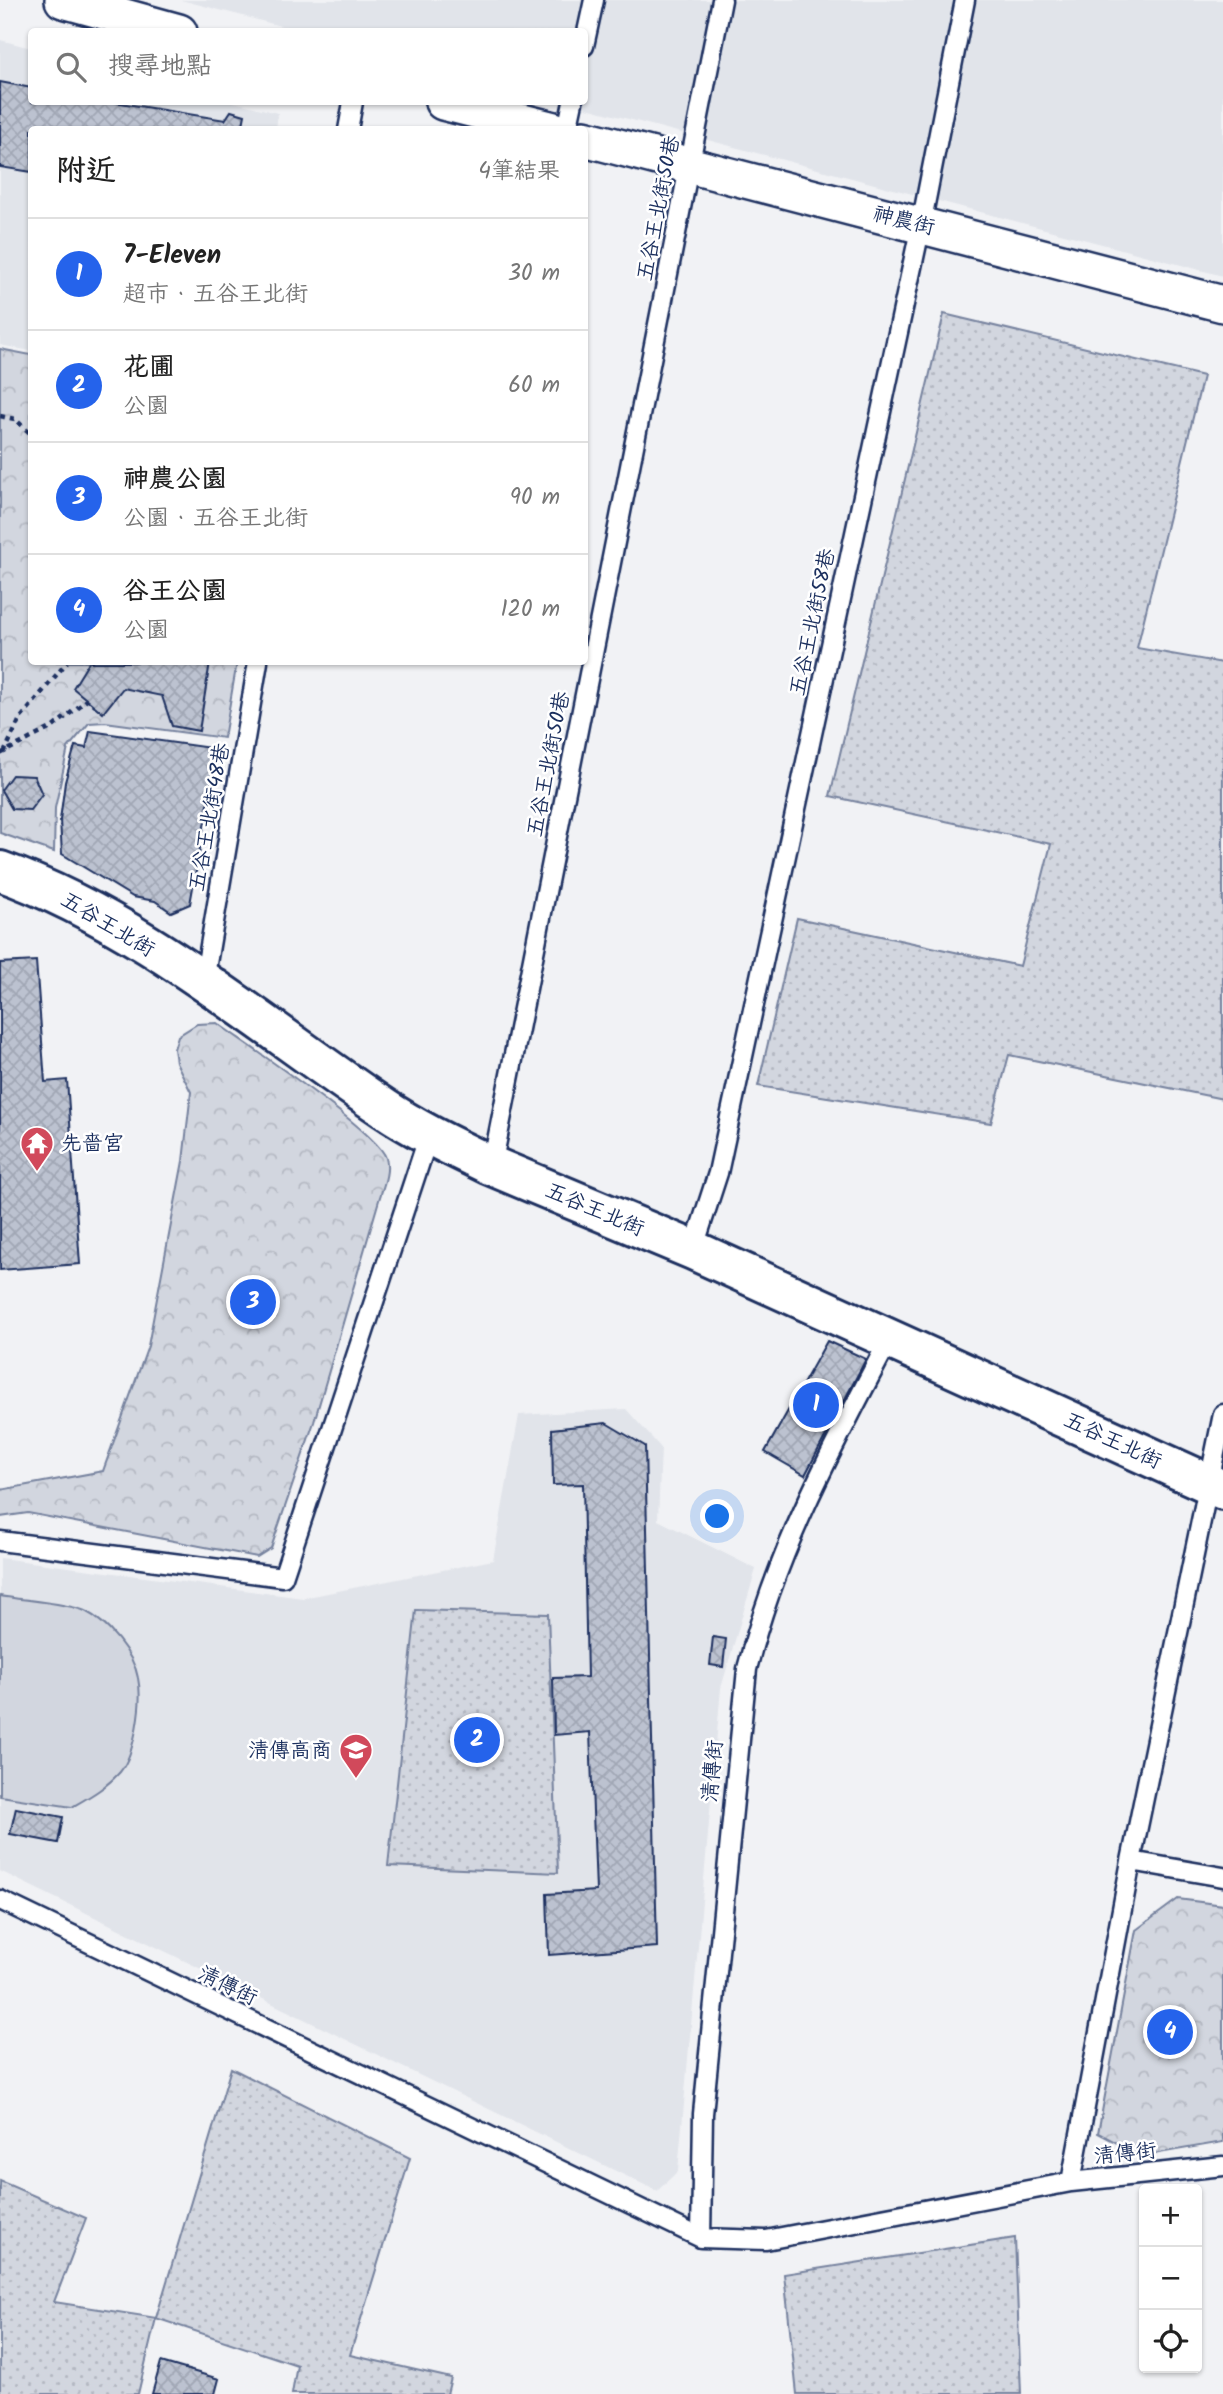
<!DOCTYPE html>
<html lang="zh-TW">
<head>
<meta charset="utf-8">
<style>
	:root { --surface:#fff; --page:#f2f2f2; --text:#222; --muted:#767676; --line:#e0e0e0; --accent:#2563eb }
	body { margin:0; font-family:Kalam,"LXGW WenKai TC",sans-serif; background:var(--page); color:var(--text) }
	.controls { position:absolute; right:21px; bottom:21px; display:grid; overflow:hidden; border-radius:7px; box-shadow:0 2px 5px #0004 }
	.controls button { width:63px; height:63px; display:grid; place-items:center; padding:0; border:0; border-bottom:2px solid var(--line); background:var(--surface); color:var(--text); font:35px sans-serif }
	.you { position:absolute; left:718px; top:1517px; width:24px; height:24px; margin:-18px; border:5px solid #fff; border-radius:50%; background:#1a73e8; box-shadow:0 0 0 10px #1a73e833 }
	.badge { display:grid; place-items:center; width:46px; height:46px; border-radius:50%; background:var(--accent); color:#fff; font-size:23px; font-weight:700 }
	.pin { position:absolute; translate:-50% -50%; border:4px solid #fff; box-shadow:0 2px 7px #0006 }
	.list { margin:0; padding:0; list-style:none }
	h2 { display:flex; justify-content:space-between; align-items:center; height:91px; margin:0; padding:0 28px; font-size:30px }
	h2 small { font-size:23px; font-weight:400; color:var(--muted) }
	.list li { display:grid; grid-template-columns:46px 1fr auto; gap:21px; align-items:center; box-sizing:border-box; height:112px; padding:0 28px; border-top:2px solid var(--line) }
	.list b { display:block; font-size:26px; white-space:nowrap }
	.list p { margin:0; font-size:23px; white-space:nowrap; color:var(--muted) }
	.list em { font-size:23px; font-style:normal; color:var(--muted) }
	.icon { flex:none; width:38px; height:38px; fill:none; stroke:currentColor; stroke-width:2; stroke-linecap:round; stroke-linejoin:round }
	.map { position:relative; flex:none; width:1223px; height:2394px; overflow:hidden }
	.search { position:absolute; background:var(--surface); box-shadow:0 2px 5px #0004; left:28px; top:28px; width:560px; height:77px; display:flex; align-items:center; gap:18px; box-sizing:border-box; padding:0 24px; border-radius:7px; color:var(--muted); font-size:26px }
	.panel { position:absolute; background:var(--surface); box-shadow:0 2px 5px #0004; left:28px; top:126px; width:560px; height:539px; border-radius:7px }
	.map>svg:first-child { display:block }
</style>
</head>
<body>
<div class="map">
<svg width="1223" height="2394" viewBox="0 0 1223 2394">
	<defs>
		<pattern id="grass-dots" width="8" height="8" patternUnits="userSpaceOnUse" patternTransform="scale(1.75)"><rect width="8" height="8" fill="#d2d6df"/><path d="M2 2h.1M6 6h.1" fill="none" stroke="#b4b8c2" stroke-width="1.8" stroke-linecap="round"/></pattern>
		<pattern id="forest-crowns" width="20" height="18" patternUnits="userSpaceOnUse" patternTransform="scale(1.75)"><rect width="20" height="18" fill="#d2d6df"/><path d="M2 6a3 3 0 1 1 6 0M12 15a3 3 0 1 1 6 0" fill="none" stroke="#b4b8c2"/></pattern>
		<pattern id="building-cross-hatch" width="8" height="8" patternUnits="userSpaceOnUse" patternTransform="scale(1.75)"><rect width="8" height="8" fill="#bcc2d0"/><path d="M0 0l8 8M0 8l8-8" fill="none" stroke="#a1a7b5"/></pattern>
	</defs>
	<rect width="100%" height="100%" fill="#f1f2f5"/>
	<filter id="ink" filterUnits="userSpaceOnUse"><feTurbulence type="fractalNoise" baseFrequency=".0143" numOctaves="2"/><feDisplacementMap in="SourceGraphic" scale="14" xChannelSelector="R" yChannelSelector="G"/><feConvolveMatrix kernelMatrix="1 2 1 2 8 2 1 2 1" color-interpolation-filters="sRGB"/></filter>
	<g filter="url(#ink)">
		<path fill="#e1e4ea" d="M181,0H1223V276L564,102H584V32L300,31Z
			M0,40L31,48L32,102H234L278,113L276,129L32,130L31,351L0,345Z
			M626,1409L661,1448L658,1520L756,1569L721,1688L678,2171L657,2191L0,1871V1558L303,1598L493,1560L519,1415Z"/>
		<path fill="url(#grass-dots)" stroke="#76829e" stroke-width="2" d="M944,314L1203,376L1137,648L1223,663V1099L1009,1055L991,1123L758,1086L797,918L1020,966L1051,844L830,796Z
			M416,1610L548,1614L558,1873L388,1866Z
			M231,2068L410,2158L350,2355L451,2378L447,2394H292L297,2365L156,2318L138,2394H0V2181L86,2218L54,2302L156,2318Z
			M1015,2238L1021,2394H797L784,2274Z"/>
		<path fill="url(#forest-crowns)" stroke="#76829e" stroke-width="2" d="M0,349L31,355L32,662H237L224,738L105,722L89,723L68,748L55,808L54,852L0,833Z
			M217,1023C246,1044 378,1132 386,1158C390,1171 383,1187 379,1200L314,1422L271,1548L257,1557L28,1513L0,1517V1490L103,1471L148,1346L183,1161L191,1092L176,1062L174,1049L178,1036L197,1024Z
			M1178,1899L1223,1905V2142L1142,2156L1098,2133L1136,1930Z"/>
		<path fill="#d2d6df" stroke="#76829e" stroke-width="2" d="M0,1596C21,1600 68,1603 85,1611C107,1622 134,1654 138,1678C143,1701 135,1754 120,1772C107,1787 89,1797 72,1807L0,1796Z"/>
		<path fill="url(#building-cross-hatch)" stroke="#1b2f5e" stroke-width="2" d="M0,82L32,88V102H114L225,120L231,111L245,115L242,130H32V172L0,167Z
			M89,662H210L199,731L172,726L162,696L123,688L103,713L73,688Z
			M90,731L218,749L190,904L171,912L155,901L133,897L62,854L60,820L65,782L75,746L86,748Z
			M12,775L34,776L42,794L30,810L12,809L1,790Z
			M36,961L45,1082L67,1080L80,1264L0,1270V963Z
			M827,1341L866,1359L805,1475L765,1452Z
			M606,1423L645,1446L657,1947L549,1955L547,1894L596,1891L590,1732L554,1735L553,1678L587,1677L583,1484L553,1485L552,1429Z
			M713,1637L726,1639L723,1667L710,1665Z
			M16,1808L63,1817L58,1843L10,1834Z
			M161,2362L219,2379L215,2394H152Z"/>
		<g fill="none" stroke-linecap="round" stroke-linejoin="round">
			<defs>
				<path id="service" d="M584,46L594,0
					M348,130L353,102
					M567,130L573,102
					M204,981L258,662
					M492,1166L722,0
					M693,1250L718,1173L921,225L965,0
					M0,1541L283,1577L429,1135
					M1131,1861L1223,1877
					M0,1900L701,2238L703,2114L747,1669C776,1551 834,1445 890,1338
					M1071,2182L1131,1861L1223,1414
					M701,2238L766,2240L1071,2182L1223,2166"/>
				<path id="minor" d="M63,0L179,32
					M443,102L554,130
					M584,138L1223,304"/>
				<path id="tertiary" d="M0,871C142,922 260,1025 384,1108C418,1131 455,1148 492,1166L693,1250L1223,1490"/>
			</defs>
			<use href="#service" stroke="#1b2f5e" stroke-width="23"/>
			<use href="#minor" stroke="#1b2f5e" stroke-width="40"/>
			<use href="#tertiary" stroke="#1b2f5e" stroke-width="44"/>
			<path stroke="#1b2f5e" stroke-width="4.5" stroke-dasharray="5 5" stroke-linecap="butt" d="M0,416L15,419L32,435
				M4,753L20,719L67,662
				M0,754L53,727L87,700"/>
			<use href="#service" stroke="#fff" stroke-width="18"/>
			<use href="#minor" stroke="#fff" stroke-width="35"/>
			<use href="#tertiary" stroke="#fff" stroke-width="38"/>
		</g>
	</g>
	<defs>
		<symbol id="temple-pin" viewBox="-11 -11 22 30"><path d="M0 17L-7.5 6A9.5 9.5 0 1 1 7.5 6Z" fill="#d1495b" stroke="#fff"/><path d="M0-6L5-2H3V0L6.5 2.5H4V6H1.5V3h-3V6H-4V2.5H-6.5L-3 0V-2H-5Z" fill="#fff"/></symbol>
		<symbol id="school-pin" viewBox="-11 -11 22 30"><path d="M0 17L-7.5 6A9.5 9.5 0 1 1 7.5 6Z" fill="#d1495b" stroke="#fff"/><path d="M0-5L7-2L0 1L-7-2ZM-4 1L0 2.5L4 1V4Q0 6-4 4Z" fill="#fff"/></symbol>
	</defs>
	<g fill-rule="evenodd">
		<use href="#temple-pin" x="18" y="1124" width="38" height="52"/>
		<use href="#school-pin" x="337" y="1731" width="38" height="52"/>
	</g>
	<g text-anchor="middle" stroke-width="5" stroke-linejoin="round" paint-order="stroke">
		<g font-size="21" fill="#1b2f5e" stroke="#fff">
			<text transform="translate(658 208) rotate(-79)" y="7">五谷王北街50巷</text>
			<text transform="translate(904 220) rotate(14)" y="7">神農街</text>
			<text transform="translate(812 622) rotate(-78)" y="7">五谷王北街58巷</text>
			<text transform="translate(548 764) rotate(-79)" y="7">五谷王北街50巷</text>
			<text transform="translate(209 817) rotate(-80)" y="7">五谷王北街48巷</text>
			<text transform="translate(108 924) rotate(31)" y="7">五谷王北街</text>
			<text transform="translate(595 1209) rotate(23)" y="7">五谷王北街</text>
			<text transform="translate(1113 1440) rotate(25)" y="7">五谷王北街</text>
			<text transform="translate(712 1771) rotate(-85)" y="7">清傳街</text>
			<text transform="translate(228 1985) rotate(26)" y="7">清傳街</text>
			<text transform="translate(1125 2153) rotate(-6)" y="7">清傳街</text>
		</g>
		<g font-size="21" fill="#1b2f5e" stroke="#fff" text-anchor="start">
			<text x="61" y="1150">先嗇宮</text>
			<text x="332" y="1757" text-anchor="end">清傳高商</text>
		</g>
	</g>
</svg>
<div class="controls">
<button>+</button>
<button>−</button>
<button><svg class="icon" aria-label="locate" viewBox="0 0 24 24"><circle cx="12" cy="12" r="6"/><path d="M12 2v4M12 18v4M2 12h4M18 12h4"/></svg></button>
</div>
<div class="you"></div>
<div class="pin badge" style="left:816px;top:1405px">1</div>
<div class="pin badge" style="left:477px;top:1740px">2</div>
<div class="pin badge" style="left:253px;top:1302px">3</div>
<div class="pin badge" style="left:1170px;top:2032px">4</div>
<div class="search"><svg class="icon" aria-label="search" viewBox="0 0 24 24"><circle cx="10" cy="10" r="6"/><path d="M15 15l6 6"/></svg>搜尋地點</div>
<section class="panel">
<h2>附近<small>4筆結果</small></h2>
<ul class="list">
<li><span class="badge">1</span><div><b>7-Eleven</b><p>超市 · 五谷王北街</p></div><em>30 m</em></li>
<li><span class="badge">2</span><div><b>花圃</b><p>公園</p></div><em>60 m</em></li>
<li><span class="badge">3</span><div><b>神農公園</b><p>公園 · 五谷王北街</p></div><em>90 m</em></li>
<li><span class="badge">4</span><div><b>谷王公園</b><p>公園</p></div><em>120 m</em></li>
</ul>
</section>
</div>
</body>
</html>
